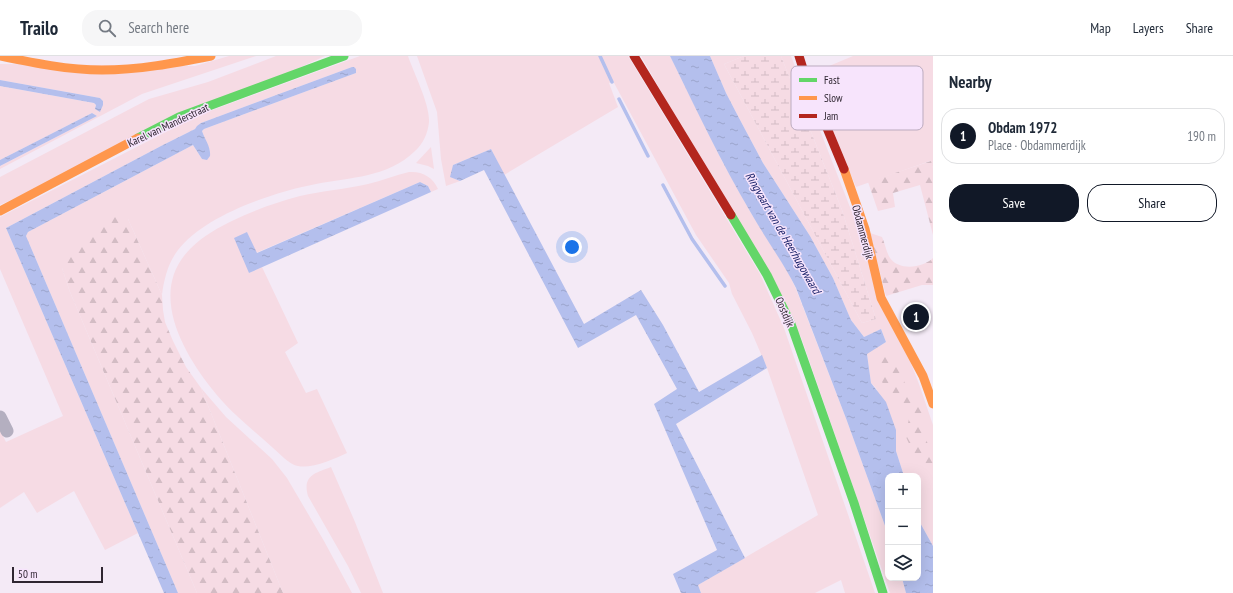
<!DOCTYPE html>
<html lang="en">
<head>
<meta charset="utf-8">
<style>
	:root { --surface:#fff; --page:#f6f6f7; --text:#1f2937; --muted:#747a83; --line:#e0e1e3; --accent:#111827 }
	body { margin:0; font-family:"PT Sans Narrow",sans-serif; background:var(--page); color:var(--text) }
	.controls { position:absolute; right:12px; bottom:12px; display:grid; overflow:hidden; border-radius:8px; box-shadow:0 4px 16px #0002 }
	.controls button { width:36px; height:36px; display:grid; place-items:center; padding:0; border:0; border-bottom:1px solid var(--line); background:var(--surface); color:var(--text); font:20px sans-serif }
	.scale { position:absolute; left:12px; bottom:10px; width:91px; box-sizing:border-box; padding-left:4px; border:2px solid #2f2631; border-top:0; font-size:11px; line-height:14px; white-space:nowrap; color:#2f2631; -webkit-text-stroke:3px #f7e4fc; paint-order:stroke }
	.you { position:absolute; left:572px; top:191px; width:14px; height:14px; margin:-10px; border:3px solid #fff; border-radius:50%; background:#1a73e8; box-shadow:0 0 0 6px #1a73e833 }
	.badge { display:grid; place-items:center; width:26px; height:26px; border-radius:50%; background:var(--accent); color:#fff; font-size:13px; font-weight:700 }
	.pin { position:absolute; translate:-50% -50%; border:2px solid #fff; box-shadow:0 1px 4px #0006 }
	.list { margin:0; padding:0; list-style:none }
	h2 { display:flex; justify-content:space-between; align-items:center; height:52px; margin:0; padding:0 16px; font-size:17px }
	h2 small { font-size:13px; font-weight:400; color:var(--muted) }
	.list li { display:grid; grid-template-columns:26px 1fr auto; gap:12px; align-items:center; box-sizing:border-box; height:56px; margin:0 8px 8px; padding:0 8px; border:1px solid var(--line); border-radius:16px }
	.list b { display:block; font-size:15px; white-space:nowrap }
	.list p { margin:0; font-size:13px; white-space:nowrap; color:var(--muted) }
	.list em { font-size:13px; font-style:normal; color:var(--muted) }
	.actions { display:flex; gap:8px; padding:12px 16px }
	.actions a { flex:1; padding:9px 0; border:1px solid var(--accent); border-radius:16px; text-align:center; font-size:14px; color:var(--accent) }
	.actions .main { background:var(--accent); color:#fff }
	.icon { flex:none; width:22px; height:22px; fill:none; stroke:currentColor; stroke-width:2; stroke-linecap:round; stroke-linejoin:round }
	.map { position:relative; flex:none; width:933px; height:537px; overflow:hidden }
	header { display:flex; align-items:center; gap:24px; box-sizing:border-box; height:56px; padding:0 20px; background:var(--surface); border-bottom:1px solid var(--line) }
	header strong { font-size:19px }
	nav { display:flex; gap:22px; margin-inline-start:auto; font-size:14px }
	.search { width:280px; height:36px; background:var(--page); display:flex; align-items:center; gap:10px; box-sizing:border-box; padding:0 14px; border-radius:16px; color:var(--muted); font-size:15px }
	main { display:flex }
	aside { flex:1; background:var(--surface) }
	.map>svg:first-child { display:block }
</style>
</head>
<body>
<header>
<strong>Trailo</strong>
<div class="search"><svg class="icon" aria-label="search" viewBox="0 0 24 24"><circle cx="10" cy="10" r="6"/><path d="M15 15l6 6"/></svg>Search here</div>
<nav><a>Map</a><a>Layers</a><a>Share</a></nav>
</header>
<main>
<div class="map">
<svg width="933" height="537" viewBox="0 0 933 537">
	<defs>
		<pattern id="forest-firs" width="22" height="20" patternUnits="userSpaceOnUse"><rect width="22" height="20" fill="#f6dbe4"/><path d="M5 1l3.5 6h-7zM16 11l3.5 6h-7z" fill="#d3bcc4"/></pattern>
		<pattern id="wetland-marsh" width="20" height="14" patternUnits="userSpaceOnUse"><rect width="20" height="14" fill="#f6dbe4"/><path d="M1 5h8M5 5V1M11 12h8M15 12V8" fill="none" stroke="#d3bcc4"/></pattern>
		<pattern id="water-ripples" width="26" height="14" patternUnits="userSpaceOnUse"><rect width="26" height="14" fill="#b4bfed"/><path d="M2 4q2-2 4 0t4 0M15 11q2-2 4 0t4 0" fill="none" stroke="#9ba4cc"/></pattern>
	</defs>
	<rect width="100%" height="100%" fill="#f4eaf6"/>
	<path fill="#f6dbe4" d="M229,0H256L142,38L0,113V110L97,60L92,57L0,104V30L94,47L96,49L95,53L103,49V45L100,42L0,24V8L195,10Z
		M276,0H325L0,149V121L149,43L208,26Z
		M360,0H408C414,18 430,48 429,66C428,77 423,88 415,95C387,122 351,121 316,128C274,136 205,159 178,194C168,207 164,223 162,239L128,163L62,212L70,236L197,537H178L26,180L28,176L193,89L202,103L210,95L202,75L204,73L356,17V13L352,11L201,67L195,73L161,90L6,172L138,477L105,494L74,435L37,457L24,436L0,452V374L6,386L63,360L0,213V161L199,59Z
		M417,0H628L760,218L784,272L875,537H845L841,524L815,537H701L698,529L818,459L767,312L752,277L732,238L729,227L696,179L613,25L609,27L618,51L504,119L491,93L453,109L451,121L460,125L446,130L441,103L437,56Z
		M641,0H670L722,105L751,157L788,216L796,233L847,365L888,478V522H902L906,537H890L801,281Z
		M710,0H744L724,8L862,267L876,263L842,154L781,0H791L919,328L933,369V490L918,463V420H904L896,395V383L876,332L871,327L867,297L886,286L881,273L864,281L851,264L833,222L810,180L763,107L739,62L726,37Z
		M853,0H933V112L930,105L856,131L810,18Z
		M431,91L434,113L428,110L416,107Z
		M409,116C422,115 433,121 438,133L431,136L428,130L420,126L256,197L247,176L249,217L262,211L298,287L285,296L306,337L317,333L347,397C335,403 311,413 298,410C292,409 288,405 284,402C260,379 232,359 212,333C181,294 148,234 191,192C203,180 219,171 234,164C255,154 277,146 300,140C322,135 346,133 368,128C382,125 395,119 409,116Z
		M201,332L226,361L272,403L287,422L324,485L352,537H283Z
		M331,411L355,466L383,537H361L348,510L308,440C302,419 316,417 331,411Z"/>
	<path fill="url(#forest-firs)" d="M931,105L933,112V179L920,129L893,137L895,151L878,155L868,126Z
		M120,159L128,163L162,239L163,254L165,266L173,285L186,311L201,332L283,537H197L70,236L62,212L63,202L107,164Z
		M870,177L882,181C885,187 886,196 890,202C899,215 923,212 933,202V229H922L886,240Z
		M884,298L899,308L908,338L923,345L929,360L918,359L922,375L933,399V413L923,417L905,379L911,355L885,334L874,303Z"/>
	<path fill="url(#wetland-marsh)" d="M744,0H781L842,154L876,263L862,267L724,8Z"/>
	<path fill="url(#water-ripples)" d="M670,0H710L726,37L739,62L763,107L810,180L833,222L851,264L864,281L881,273L886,286L867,298L871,327L886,346L896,374V395L904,420H888V478L847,365L796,232C783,206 765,182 751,157C721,106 696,53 670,0Z
		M352,11H354L356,13V17L204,73L202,75C205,84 211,91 210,100L207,104L202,103L193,89L28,176L26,180L178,537H164L6,172L161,90L195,73L197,70L201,67Z
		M0,24L100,42L103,45V49L100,56L95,53L96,49L94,47L0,30Z
		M92,57L97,60L0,110V104Z
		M491,93L584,268L641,234L663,269L699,336L762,299L767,312L676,368L745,502L698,529L701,537H681L673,518L717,494L654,348L677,333L636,259L578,292L484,114L460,125L450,121L453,109Z
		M420,126L428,130L431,136L249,217L234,182L247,176L257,197Z
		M918,463L933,490V537H906L902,522H918Z"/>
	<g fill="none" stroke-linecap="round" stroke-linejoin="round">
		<path stroke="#b4bfed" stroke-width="3.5" d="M600,0L612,26
			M619,43L648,100
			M663,129L692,183L725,230"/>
		<path stroke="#b4afc0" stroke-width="13" d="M0,361L7,375"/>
		<path stroke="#63d668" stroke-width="9" d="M138,82L179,61L344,0
			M731,159L767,219L791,268L854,447L883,537"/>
		<path stroke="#ff974d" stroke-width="9" d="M0,0C34,7 68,14 102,14C139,14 175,7 211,0
			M844,113L865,173L881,242L923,320L933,348
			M0,155L138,82"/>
		<path stroke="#b3261e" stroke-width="9" d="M634,0L731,159
			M799,0L805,19L844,113"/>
	</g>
	<g text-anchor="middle" stroke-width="3" stroke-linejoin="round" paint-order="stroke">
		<g font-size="11" fill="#2f2631" stroke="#f7e4fc">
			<text transform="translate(168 69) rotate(-25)" y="4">Karel van Manderstraat</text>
			<text transform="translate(863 176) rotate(75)" y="4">Obdammerdijk</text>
			<text transform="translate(785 256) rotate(66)" y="4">Oostdijk</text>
		</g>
		<g font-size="12" font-style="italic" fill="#1a2369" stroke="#f7e4fc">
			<text transform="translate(783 177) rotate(60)" y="4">Ringvaart van de Heerhugowaard</text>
		</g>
	</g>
	<rect x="791" y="10" width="132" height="64" rx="6" fill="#f7e4fc" stroke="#bbabbf" stroke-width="1"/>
	<rect x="799" y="22" width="18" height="4" fill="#63d668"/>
	<rect x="799" y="40" width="18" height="4" fill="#ff974d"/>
	<rect x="799" y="58" width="18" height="4" fill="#b3261e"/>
	<g font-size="11" fill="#2f2631">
		<text x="824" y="28">Fast</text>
		<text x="824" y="46">Slow</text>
		<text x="824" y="64">Jam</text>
	</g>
</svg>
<div class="controls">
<button>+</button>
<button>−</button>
<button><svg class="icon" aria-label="layers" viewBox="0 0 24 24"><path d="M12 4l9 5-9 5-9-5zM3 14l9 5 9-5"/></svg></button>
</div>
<div class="scale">50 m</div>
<div class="you"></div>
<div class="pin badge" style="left:916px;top:261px">1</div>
</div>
<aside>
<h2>Nearby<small></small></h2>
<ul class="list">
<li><span class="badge">1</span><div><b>Obdam 1972</b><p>Place · Obdammerdijk</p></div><em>190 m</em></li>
</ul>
<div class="actions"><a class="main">Save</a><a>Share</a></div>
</aside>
</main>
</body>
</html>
